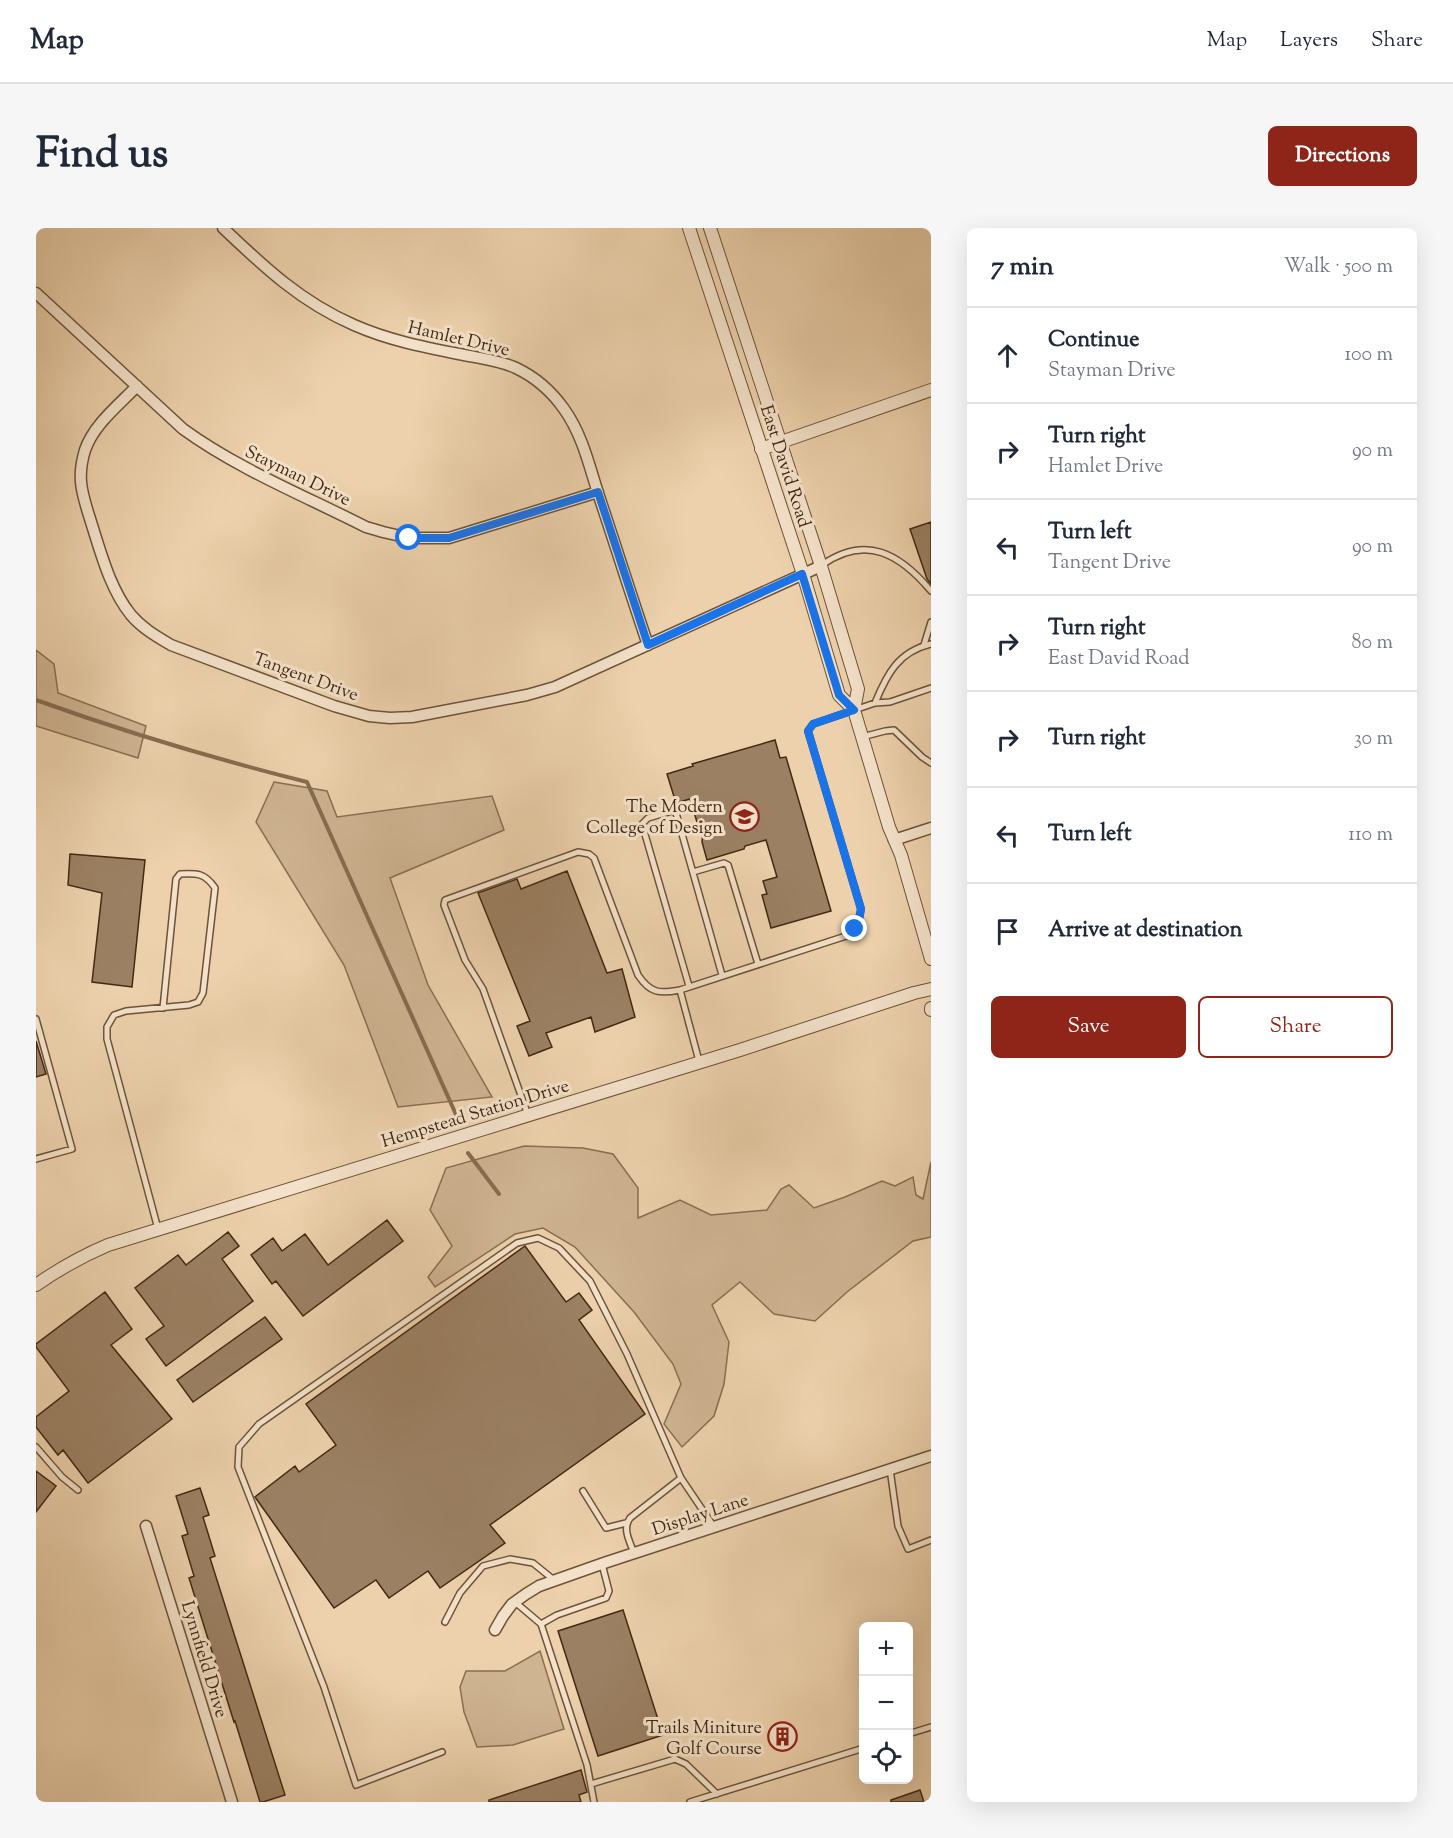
<!DOCTYPE html>
<html lang="en">
<head>
<meta charset="utf-8">
<style>
	:root { --surface:#fff; --page:#f6f6f7; --text:#1f2937; --muted:#747a83; --line:#e0e1e3; --accent:#8f2418 }
	body { margin:0; font-family:"Sorts Mill Goudy",serif; background:var(--page); color:var(--text) }
	.controls { position:absolute; right:18px; bottom:18px; display:grid; overflow:hidden; border-radius:9px; box-shadow:0 6px 24px #0002 }
	.controls button { width:54px; height:54px; display:grid; place-items:center; padding:0; border:0; border-bottom:2px solid var(--line); background:var(--surface); color:var(--text); font:30px sans-serif }
	.stop { position:absolute; width:18px; height:18px; margin:-14px; border:4px solid #1a73e8; border-radius:50%; background:#fff }
	.stop.end { background:#1a73e8; border-color:#fff; box-shadow:0 2px 6px #0008 }
	.list { margin:0; padding:0; list-style:none }
	h2 { display:flex; justify-content:space-between; align-items:center; height:78px; margin:0; padding:0 24px; font-size:26px }
	h2 small { font-size:20px; font-weight:400; color:var(--muted) }
	.list li { display:grid; grid-template-columns:39px 1fr auto; gap:18px; align-items:center; box-sizing:border-box; height:96px; padding:0 24px; border-top:2px solid var(--line) }
	.list b { display:block; font-size:22px; white-space:nowrap }
	.list p { margin:0; font-size:20px; white-space:nowrap; color:var(--muted) }
	.list em { font-size:20px; font-style:normal; color:var(--muted) }
	.actions { display:flex; gap:12px; padding:18px 24px }
	.actions a { flex:1; padding:14px 0; border:2px solid var(--accent); border-radius:9px; text-align:center; font-size:21px; color:var(--accent) }
	.actions .main { background:var(--accent); color:#fff }
	.icon { flex:none; width:33px; height:33px; fill:none; stroke:currentColor; stroke-width:2; stroke-linecap:round; stroke-linejoin:round }
	.map { position:relative; flex:none; width:895px; height:1574px; overflow:hidden; border-radius:9px }
	header { display:flex; align-items:center; gap:36px; box-sizing:border-box; height:84px; padding:0 30px; background:var(--surface); border-bottom:2px solid var(--line) }
	header strong { font-size:28px }
	nav { display:flex; gap:33px; margin-inline-start:auto; font-size:21px }
	.intro { display:flex; align-items:center; justify-content:space-between; box-sizing:border-box; height:144px; padding:0 36px }
	h1 { margin:0; font-size:42px }
	.button { padding:15px 27px; border-radius:9px; background:var(--accent); color:#fff; font-size:21px; font-weight:700 }
	main { display:flex; gap:36px; padding:0 36px }
	aside { flex:1; background:var(--surface); border-radius:9px; box-shadow:0 6px 24px #0002 }
	.map>svg:first-child { display:block }
</style>
</head>
<body>
<header>
<strong>Map</strong>
<nav><a>Map</a><a>Layers</a><a>Share</a></nav>
</header>
<div class="intro"><h1>Find us</h1><a class="button">Directions</a></div>
<main>
<div class="map">
<svg width="895" height="1574" viewBox="0 0 895 1574">
	<rect width="100%" height="100%" fill="#ecd1ac"/>
	<filter id="stains"><feTurbulence type="fractalNoise" baseFrequency=".00333" numOctaves="4"/><feColorMatrix values="0 0 0 0 .2 0 0 0 0 .09 0 0 0 0 .02 0 0 0 .5 -.17"/></filter>
	<radialGradient id="worn" r=".72"><stop offset=".6" stop-color="#630" stop-opacity="0"/><stop offset="1" stop-color="#630" stop-opacity=".3"/></radialGradient>
	<path fill="#cfb492" stroke="#896e52" stroke-width="1.5" d="M0,422L18,436L22,465L110,498L102,530L0,498Z
		M238,554L291,563L301,589L456,568L468,602L354,650L392,757L456,869L362,879L308,737L220,594Z
		M488,918L547,920L577,926L602,960V990L644,972L675,987L731,982L745,961L753,957L778,980L809,969L846,953L859,958L877,949L880,967L887,971L895,934V1009L877,1013L811,1064L779,1093L738,1086L704,1054L676,1077L693,1114L688,1156L678,1188L646,1219L628,1196L645,1156L637,1136L598,1084L539,1019L507,1000L479,1006L399,1059L392,1049L416,1018L394,982L410,940Z
		M504,1423L528,1501L477,1517L441,1519L428,1484L424,1459L430,1443H469Z"/>
	<g fill="none" stroke-linecap="round" stroke-linejoin="round">
		<path stroke="#866c50" stroke-width="4" d="M0,472C89,504 179,531 271,554L422,891
			M432,925L463,966"/>
	</g>
	<path fill="#9b8063" stroke="#432913" stroke-width="1.5" d="M895,294V356L891,351L874,301Z
		M739,512L744,530L750,529L795,683L735,700L726,667L731,666L727,653L741,649L730,612L709,618L708,621L671,632L666,614L668,595L661,594L654,571L640,575L631,546L657,538L656,536Z
		M34,626L109,632L96,759L56,754L66,665L32,657Z
		M531,643L571,745L586,741L599,789L559,804L555,789L510,805L516,819L493,828L481,798L494,793L442,665L481,651L485,661Z
		M0,813L10,846L0,849Z
		M351,992L367,1013L267,1088L240,1053L236,1056L215,1027L237,1010L246,1023L269,1006L292,1037Z
		M192,1004L203,1018L186,1031L217,1073L130,1138L110,1111L128,1098L99,1060L142,1027L150,1037Z
		M489,1018L530,1074L543,1065L556,1082L543,1092L609,1186L454,1297L469,1315L404,1360L392,1343L353,1370L340,1352L298,1380L219,1269L259,1238L263,1244L300,1217L270,1176Z
		M69,1064L96,1101L75,1117L136,1191L52,1255L27,1222L22,1227L0,1199V1189L33,1163L0,1119V1116Z
		M229,1089L246,1111L157,1174L141,1152Z
		M0,1243L20,1258L0,1284Z
		M164,1260L173,1287L167,1289L179,1328L174,1330L249,1567L227,1574H224L199,1493L198,1494L153,1350L158,1348L146,1308L152,1306L140,1268Z
		M587,1382L627,1507L562,1528L522,1403Z
		M747,1499L757,1511L747,1520L737,1508Z
		M545,1542L551,1564L543,1567L545,1574H453V1572Z
		M884,1562L888,1574H855V1572Z"/>
	<g fill="none" stroke-linecap="round" stroke-linejoin="round">
		<defs>
			<path id="service" d="M786,337C830,306 864,326 895,363
				M888,417L895,394
				M839,475C851,446 862,424 895,416
				M826,509L849,503L858,502L886,529L895,535
				M657,644L688,635L692,637L722,736
				M653,758L606,596L612,590L636,583L640,585L686,747
				M644,762L810,708C820,700 823,693 825,681L772,503L777,496L839,475L854,474L895,460
				M0,791L36,921L0,931
				M492,887L447,761L429,732L408,677L409,672L542,624L553,626L558,630L602,747C614,765 623,766 644,762L663,833
				M122,1001L71,811V799L78,787L90,783L153,777L162,774L167,765L179,660C169,645 161,645 144,646L140,651L127,780
				M0,1219L26,1249L42,1262
				M854,1241L862,1298L872,1321L895,1312
				M547,1263L570,1300L590,1295
				M598,1325C594,1314 586,1301 594,1290L645,1250L678,1299
				M479,1374L505,1396
				M409,1394L424,1365L447,1338L474,1331L497,1335L518,1352
				M872,1506L895,1499
				M406,1524L320,1557L288,1459L202,1239L203,1219L223,1196L481,1015L502,1010L523,1020L554,1053L591,1126L645,1250
				M555,1556L639,1531L650,1536L681,1566
				M558,1574L551,1537L505,1396L521,1387L570,1370L573,1363L566,1336
				M654,1574L828,1520"/>
			<path id="minor" d="M187,0C228,39 265,74 318,97C352,112 387,119 423,126C442,130 463,132 480,140C499,149 516,164 528,181C546,206 553,237 562,265C579,316 595,367 612,417
				M0,65L147,201C202,241 269,268 330,299L347,304L373,310H413L562,264
				M101,158C83,177 58,196 49,222C46,232 44,243 45,254C46,267 51,281 55,294C65,325 74,361 95,387C106,400 120,408 135,417L298,478L333,488L354,490L376,489L491,467L519,459L785,338
				M858,612L895,600
				M110,1298L196,1574
				M459,1402L467,1388L476,1376L490,1366L503,1358L571,1334L895,1228"/>
			<path id="tertiary" d="M653,0L767,346L803,467L818,482L853,599L865,627L895,731
				M674,0L785,338L822,461L818,482
				M725,221L895,162
				M895,780V782
				M0,1057C23,1041 46,1028 72,1017L704,822L878,765L895,761"/>
		</defs>
		<use href="#service" stroke="#6d5339" stroke-width="8"/>
		<use href="#minor" stroke="#6d5339" stroke-width="13"/>
		<use href="#tertiary" stroke="#6d5339" stroke-width="14"/>
		<use href="#service" stroke="#f3e1c9" stroke-width="5"/>
		<use href="#minor" stroke="#f3e1c9" stroke-width="10"/>
		<use href="#tertiary" stroke="#f3e1c9" stroke-width="12"/>
	</g>
	<g fill="none" stroke-linecap="round" stroke-linejoin="round">
		<path stroke="#1a73e8" stroke-width="8" d="M373,310H413L562,264L612,417L766,346L803,467L818,482L777,496L772,503L825,681L823,692L819,701"/>
	</g>
	<defs>
		<symbol id="university-ring" viewBox="-11 -11 22 22"><circle r="9.5" fill="#f3e1c9" stroke="#8f2418" stroke-width="1.5"/><path d="M0-5L7-2L0 1L-7-2ZM-4 1L0 2.5L4 1V4Q0 6-4 4Z" fill="#8f2418"/></symbol>
		<symbol id="building-ring" viewBox="-11 -11 22 22"><circle r="9.5" fill="#f3e1c9" stroke="#8f2418" stroke-width="1.5"/><path d="M-4-6H4V6H1V3H-1V6H-4ZM-2.5-4.3h1.7v1.8h-1.7ZM.8-4.3h1.7v1.8H.8ZM-2.5-1h1.7V.8h-1.7ZM.8-1h1.7V.8H.8Z" fill="#8f2418"/></symbol>
	</defs>
	<g fill-rule="evenodd">
		<use href="#university-ring" x="692" y="572" width="33" height="33"/>
		<use href="#building-ring" x="730" y="1492" width="33" height="33"/>
	</g>
	<g text-anchor="middle" stroke-width="6" stroke-linejoin="round" paint-order="stroke">
		<g font-size="18" fill="#432913" stroke="#f3e1c9">
			<text transform="translate(423 110) rotate(13)" y="6">Hamlet Drive</text>
			<text transform="translate(750 238) rotate(72)" y="6">East David Road</text>
			<text transform="translate(262 247) rotate(26)" y="6">Stayman Drive</text>
			<text transform="translate(270 448) rotate(20)" y="6">Tangent Drive</text>
			<text transform="translate(439 885) rotate(-17)" y="6">Hempstead Station Drive</text>
			<text transform="translate(664 1286) rotate(-18)" y="6">Display Lane</text>
			<text transform="translate(169 1431) rotate(73)" y="6">Lynnfield Drive</text>
		</g>
		<g font-size="18" fill="#432913" stroke="#f3e1c9" text-anchor="end">
			<text x="687" y="584">The Modern<tspan x="687" dy="21">College of Design</tspan></text>
			<text x="726" y="1505">Trails Miniture<tspan x="726" dy="21">Golf Course</tspan></text>
		</g>
	</g>
	<rect width="100%" height="100%" filter="url(#stains)"/>
	<rect width="100%" height="100%" fill="url(#worn)"/>
</svg>
<div class="controls">
<button>+</button>
<button>−</button>
<button><svg class="icon" aria-label="locate" viewBox="0 0 24 24"><circle cx="12" cy="12" r="6"/><path d="M12 2v4M12 18v4M2 12h4M18 12h4"/></svg></button>
</div>
<div class="stop" style="left:373px;top:310px"></div>
<div class="stop end" style="left:819px;top:701px"></div>
</div>
<aside>
<h2>7 min<small>Walk · 500 m</small></h2>
<ul class="list">
<li><svg class="icon" aria-label="ahead" viewBox="0 0 24 24"><path d="M12 20V5M6 11l6-6 6 6"/></svg><div><b>Continue</b><p>Stayman Drive</p></div><em>100 m</em></li>
<li><svg class="icon" aria-label="right" viewBox="0 0 24 24"><path d="M7 20v-9h11M14 6l5 5-5 5"/></svg><div><b>Turn right</b><p>Hamlet Drive</p></div><em>90 m</em></li>
<li><svg class="icon" aria-label="left" viewBox="0 0 24 24"><path d="M17 20v-9H6M10 6l-5 5 5 5"/></svg><div><b>Turn left</b><p>Tangent Drive</p></div><em>90 m</em></li>
<li><svg class="icon" aria-label="right" viewBox="0 0 24 24"><path d="M7 20v-9h11M14 6l5 5-5 5"/></svg><div><b>Turn right</b><p>East David Road</p></div><em>80 m</em></li>
<li><svg class="icon" aria-label="right" viewBox="0 0 24 24"><path d="M7 20v-9h11M14 6l5 5-5 5"/></svg><div><b>Turn right</b></div><em>30 m</em></li>
<li><svg class="icon" aria-label="left" viewBox="0 0 24 24"><path d="M17 20v-9H6M10 6l-5 5 5 5"/></svg><div><b>Turn left</b></div><em>110 m</em></li>
<li><svg class="icon" aria-label="arrive" viewBox="0 0 24 24"><path d="M6 21V4h12l-3 4 3 4H6"/></svg><div><b>Arrive at destination</b></div></li>
</ul>
<div class="actions"><a class="main">Save</a><a>Share</a></div>
</aside>
</main>
</body>
</html>
